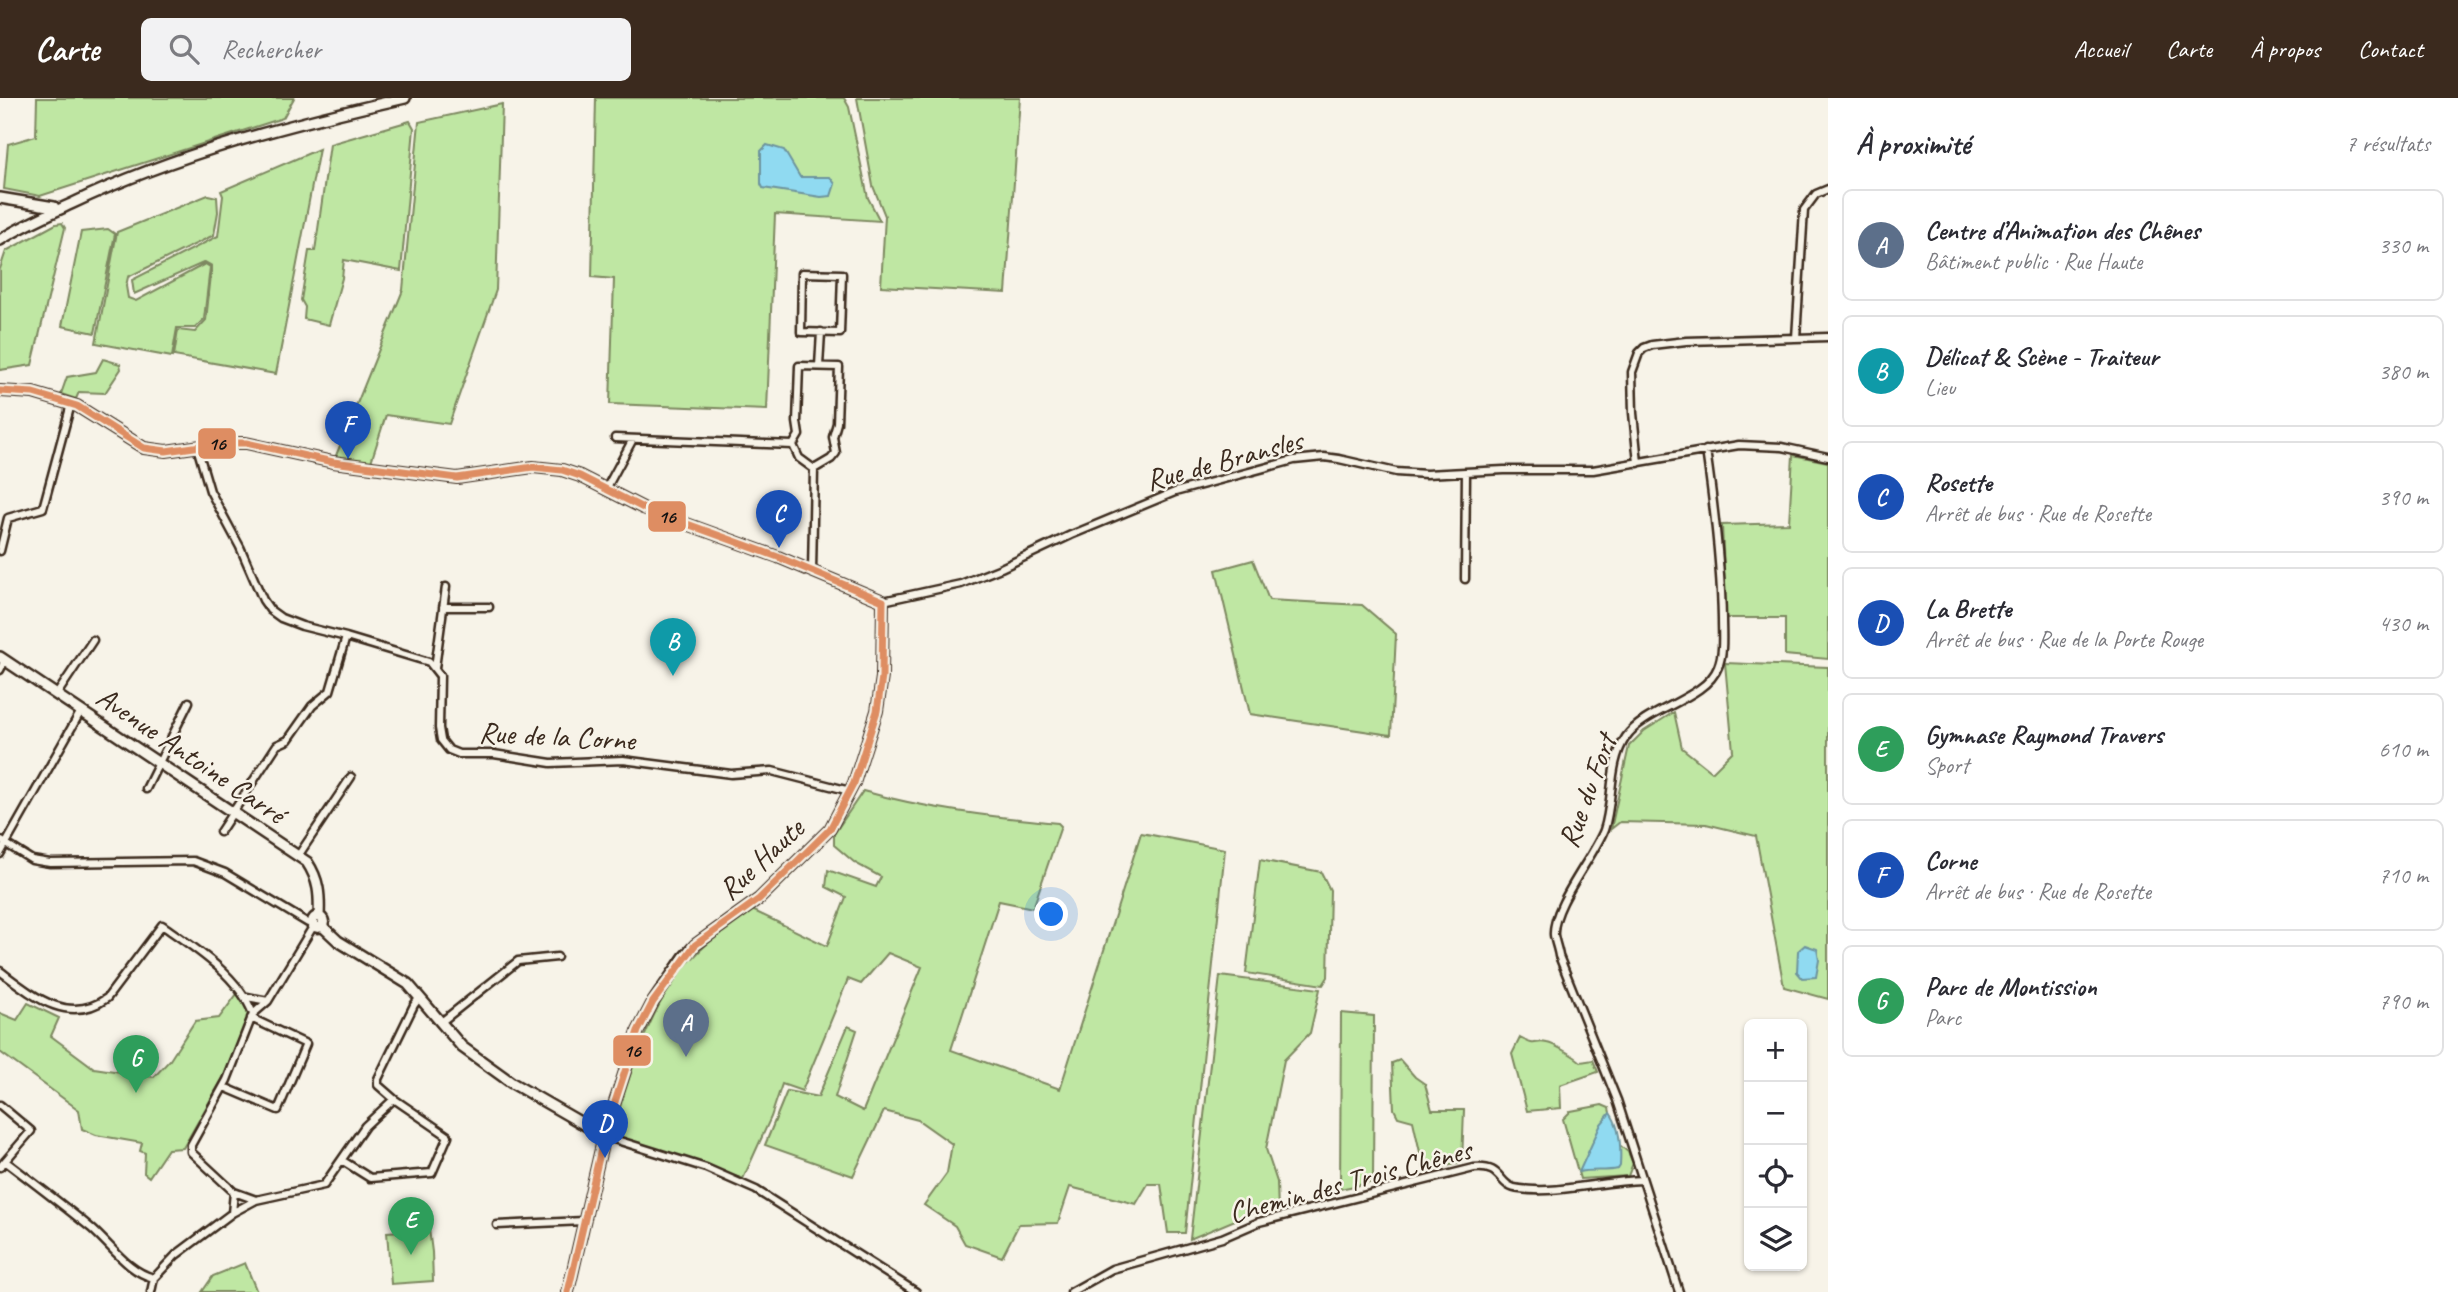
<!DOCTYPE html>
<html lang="fr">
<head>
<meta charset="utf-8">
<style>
	:root { --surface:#fff; --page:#f2f2f3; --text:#2b2b33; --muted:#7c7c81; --line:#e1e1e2; --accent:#3b2a1e }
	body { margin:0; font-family:Caveat,sans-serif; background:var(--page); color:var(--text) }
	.controls { position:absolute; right:21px; bottom:21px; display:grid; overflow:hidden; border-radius:10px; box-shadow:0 2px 5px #0004 }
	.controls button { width:63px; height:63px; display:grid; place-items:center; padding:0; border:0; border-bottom:2px solid var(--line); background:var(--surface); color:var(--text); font:35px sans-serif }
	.you { position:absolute; left:1052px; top:817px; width:24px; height:24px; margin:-18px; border:5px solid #fff; border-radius:50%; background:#1a73e8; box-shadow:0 0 0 10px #1a73e833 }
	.badge { display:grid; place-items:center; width:46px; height:46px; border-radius:50%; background:var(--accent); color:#fff; font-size:23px; font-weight:700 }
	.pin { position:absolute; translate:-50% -58px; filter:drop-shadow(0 2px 4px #0008) }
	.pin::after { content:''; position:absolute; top:37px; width:24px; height:21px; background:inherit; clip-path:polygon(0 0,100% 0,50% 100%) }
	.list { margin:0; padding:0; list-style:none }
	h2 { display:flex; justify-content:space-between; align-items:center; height:91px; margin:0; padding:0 28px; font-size:30px }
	h2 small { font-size:23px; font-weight:400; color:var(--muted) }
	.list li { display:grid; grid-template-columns:46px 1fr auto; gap:21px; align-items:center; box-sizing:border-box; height:112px; margin:0 14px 14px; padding:0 14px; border:2px solid var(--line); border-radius:10px }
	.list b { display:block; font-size:26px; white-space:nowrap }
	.list p { margin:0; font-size:23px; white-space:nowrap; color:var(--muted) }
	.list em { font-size:23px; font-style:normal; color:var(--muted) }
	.icon { flex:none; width:38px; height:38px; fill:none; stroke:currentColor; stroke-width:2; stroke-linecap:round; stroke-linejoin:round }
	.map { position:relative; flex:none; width:1828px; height:1194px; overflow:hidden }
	header { display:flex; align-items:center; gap:42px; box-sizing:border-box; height:98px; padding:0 35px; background:var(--accent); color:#fff }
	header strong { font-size:33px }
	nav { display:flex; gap:38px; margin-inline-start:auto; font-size:24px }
	.search { width:490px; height:63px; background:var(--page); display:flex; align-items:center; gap:18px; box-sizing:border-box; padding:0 24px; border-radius:10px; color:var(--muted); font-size:26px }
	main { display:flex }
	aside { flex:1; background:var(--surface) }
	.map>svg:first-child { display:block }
</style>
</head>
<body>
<header>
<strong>Carte</strong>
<div class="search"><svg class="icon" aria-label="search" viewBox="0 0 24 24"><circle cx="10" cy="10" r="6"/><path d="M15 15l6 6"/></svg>Rechercher</div>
<nav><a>Accueil</a><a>Carte</a><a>À propos</a><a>Contact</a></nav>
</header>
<main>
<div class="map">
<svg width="1828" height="1194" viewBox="0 0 1828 1194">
	<rect width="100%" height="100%" fill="#f7f3e8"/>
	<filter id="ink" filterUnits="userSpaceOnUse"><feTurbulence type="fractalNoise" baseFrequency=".0143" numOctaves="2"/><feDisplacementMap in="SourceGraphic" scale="14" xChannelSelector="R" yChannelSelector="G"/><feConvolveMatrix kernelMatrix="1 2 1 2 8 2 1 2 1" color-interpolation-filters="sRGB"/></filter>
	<g filter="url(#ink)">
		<path fill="#bfe7a3" stroke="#7d8860" stroke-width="2" d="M37,0H294L283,20L40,98L4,91L8,46L36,38Z
			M596,0H844L849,9L868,100L880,123L775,116L767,312L610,306L614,181L592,179Z
			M857,0H1020L1006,195L881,188L885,118L873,88Z
			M502,6L496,192L449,326L386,317L371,364L335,360L403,192L419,24Z
			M410,23L414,30L401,173L344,162L342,180L329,227L304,221L305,209L301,202L309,153H315L330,46Z
			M319,51L276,276L174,258L178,232L195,234L206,222L212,168L205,164L134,196L132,182L218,138L223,98L221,93Z
			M208,97L217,99L218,114L214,137L128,179L126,188L128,200L136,203L205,166L210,169L204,221L195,230H177L172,259L96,245L117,134Z
			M62,125L65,130L32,267L0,272V171L6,153L56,126Z
			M108,131L115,136L95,235L62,228L81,134Z
			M103,261L120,266L121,271L105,295L79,294L76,301L61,296L67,279L96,274Z
			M1793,357L1828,364V561L1785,557V520H1726L1722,427L1789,425Z
			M1253,462L1269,502L1362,507L1396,536L1391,637L1250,616L1216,472Z
			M1725,565L1828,569V901L1784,889L1756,738L1706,726L1620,724L1611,731L1629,648L1644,633L1674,614L1682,650L1712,674L1733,653Z
			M863,693C926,711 993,719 1058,725L1061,728L1033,810L999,803L951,952L1060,991L1141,735L1225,751L1185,1135H1168L1161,1086H1148L1136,1106L1070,1089L1058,1125L1019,1126L1002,1159L965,1146L955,1128L924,1107L947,1075L952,1046L918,1022L884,1013L853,1078L765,1047L787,993L818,999L848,928L857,932L835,999L863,1013L922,869L888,855L861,886L848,881L802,993L782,986L771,1019L743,1081L610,1036C627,987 641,936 668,891C688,859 720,835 748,810L827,848L846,799L826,789L828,772L876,789L881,779L855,765L834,747V736Z
			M1260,762L1321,774L1330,792L1328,879L1323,887L1246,875Z
			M1220,878L1320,891L1310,935L1284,962L1266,1051L1277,1084L1278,1113L1254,1114L1190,1141Z
			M237,896L245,903L248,919L224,978L183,1050L168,1051L149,1079L144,1075L145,1055L140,1053L142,1045L96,1037L82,1031L79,1012L0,954V915L17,922L28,905L59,920L51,938L94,970L154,979L170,962L195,923L219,920Z
			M1341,915L1374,918L1373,1084L1340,1091Z
			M1520,940C1538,950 1533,942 1547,945C1554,946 1576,959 1581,964L1593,962L1598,974L1560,987L1561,1010L1527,1013L1512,956Z
			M1400,962L1415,979L1425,986L1432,1012H1464L1462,1065L1424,1072L1413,1023L1398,1019L1394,1011L1392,965Z
			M1602,1007L1609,1010L1616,1044L1628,1054L1633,1065L1628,1078L1580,1081L1563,1021L1571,1013Z
			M429,1131L432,1154L433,1183L391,1186L387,1134Z
			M245,1165L257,1194H202L213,1178Z"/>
		<path fill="#90daf1" stroke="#6e949d" stroke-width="2" d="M767,47L784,52L800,79H830L835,86L831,98L821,99L763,90L761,86V53Z
			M1805,847L1817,851L1819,862L1816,879L1802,880L1797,874L1798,853Z
			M1610,1015C1620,1028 1621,1052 1620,1068L1618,1071C1605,1074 1592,1071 1579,1074L1601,1026Z"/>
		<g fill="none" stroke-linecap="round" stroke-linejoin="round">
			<defs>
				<path id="street" d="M802,175L842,176L840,235L801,234Z
					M1796,240L1804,112L1816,96L1828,91
					M799,268L839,269L837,325L833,339L836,355L831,361L814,371L799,360L793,347L799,337L797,324Z
					M819,268L821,234
					M615,340L793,347
					M197,349L210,393L240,449L263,502L270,512L281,520L302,528L346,539L429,564L440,578L439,630L441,642L449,652L459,656H494L551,665L623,662L731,676L772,673L850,693
					M1638,365L1633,315L1632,274L1639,255L1644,250L1652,247L1686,243L1828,239
					M606,391L633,341
					M0,453L8,420L43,410L71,306
					M812,474L814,371
					M1465,481L1466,374
					M883,503L961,486L1001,470L1071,437L1175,394L1294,362L1324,359L1339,361L1396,374L1426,376L1504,372H1593L1739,347L1782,349L1828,359
					M443,509H489
					M435,570L446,489
					M0,572L5,562
					M57,596L93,542
					M146,691L189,604
					M220,734L277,647L288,642L312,608L330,593L346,539
					M0,742L32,762L50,765L193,763L225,775L308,825H313
					M0,756L81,613
					M298,758L351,679
					M0,873C32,897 68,928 107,900L162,827C195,850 238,877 253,916
					M247,899L268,903
					M440,925L518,863L557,859
					M224,989L278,1012L306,946L251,920
					M0,1007L31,1033L0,1069
					M604,1038L706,1070L756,1092L916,1194
					M5,1063C34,1085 63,1107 91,1130C111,1147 128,1174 154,1180L176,1157L232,1115L256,1102L324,1087L365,1028L394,1001
					M343,1063L370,1080L432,1075L448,1038L394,1001L378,987V981L414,907L420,899
					M256,1102L234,1094L191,1054V1047L227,982L253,916L268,903L314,827
					M232,1115L234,1094
					M497,1127L584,1123
					M151,1194L154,1180
					M1071,1194L1112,1171L1222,1140L1259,1124L1474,1070C1505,1067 1496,1089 1520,1091C1561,1096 1601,1083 1642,1082
					M1679,1194L1617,1002L1559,858C1558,851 1555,844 1554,837C1552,808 1593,760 1604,732C1614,703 1608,665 1626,639C1645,611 1706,601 1718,569C1724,555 1722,536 1722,521C1721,464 1714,408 1706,352"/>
				<path id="secondary" d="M0,100L54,109L56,113
					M0,142C22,128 47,117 71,106C177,55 291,26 405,0
					M0,293L33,295L77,308L144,350L166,353L222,345H246L333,364L457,380L533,369L562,372L580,378L643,410L778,459L883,503L882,579L877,613L854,685L830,731L759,801L695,847L684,859L653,904L638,933L604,1038L568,1194
					M0,559L307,764C319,782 320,797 319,819
					M312.5 824a5.5 5.5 0 1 1 11 0a5.5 5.5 0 1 1-11 0Z
					M322,828L338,843L408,886L462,949L512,985L604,1038"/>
			</defs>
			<use href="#street" stroke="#3b2a1e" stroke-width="11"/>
			<use href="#secondary" stroke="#3b2a1e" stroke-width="14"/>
			<use href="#street" stroke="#f7f3e8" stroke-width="6"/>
			<use href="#secondary" stroke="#f7f3e8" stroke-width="9"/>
			<defs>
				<path id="bus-1" d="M0,293L33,295L77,308L144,350L166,353L222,345H246L333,364L457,380L533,369L562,372L580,378L643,410L778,459L883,503
					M568,1194L604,1038L638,933L653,904L695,847L759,801L830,731L854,685L877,613L882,579L883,503"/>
			</defs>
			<use href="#bus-1" stroke="#f7f3e8" stroke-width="12"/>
			<use href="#bus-1" stroke="#de8d62" stroke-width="7"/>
		</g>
	</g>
	<g text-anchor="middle" stroke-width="5" stroke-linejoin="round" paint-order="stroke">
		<g font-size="30" fill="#3b2a1e" stroke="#f7f3e8">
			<text transform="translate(1224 362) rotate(-15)" y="10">Rue de Bransles</text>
			<text transform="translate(557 638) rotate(3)" y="10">Rue de la Corne</text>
			<text transform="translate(191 657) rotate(34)" y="10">Avenue Antoine Carré</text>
			<text transform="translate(1587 693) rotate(-70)" y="10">Rue du Fort</text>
			<text transform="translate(761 761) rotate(-43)" y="10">Rue Haute</text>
			<text transform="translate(1350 1083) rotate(-15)" y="10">Chemin des Trois Chênes</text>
		</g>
	</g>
	<g stroke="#f7f3e8" stroke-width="2.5">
		<rect x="197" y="329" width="40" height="33" rx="7" fill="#de8d62"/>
		<rect x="647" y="402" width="40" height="33" rx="7" fill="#de8d62"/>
		<rect x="612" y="936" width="40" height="33" rx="7" fill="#de8d62"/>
	</g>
	<g font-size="19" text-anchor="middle" font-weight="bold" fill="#111">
		<text x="217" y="352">16</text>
		<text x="667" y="425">16</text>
		<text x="632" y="959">16</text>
	</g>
</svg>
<div class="controls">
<button>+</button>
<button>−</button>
<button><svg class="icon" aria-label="locate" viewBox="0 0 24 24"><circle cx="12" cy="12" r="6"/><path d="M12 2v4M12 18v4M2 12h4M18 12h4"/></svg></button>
<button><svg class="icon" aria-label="layers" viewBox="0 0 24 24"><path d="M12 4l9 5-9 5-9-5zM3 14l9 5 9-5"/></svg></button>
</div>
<div class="you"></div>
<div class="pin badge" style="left:686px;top:959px;background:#5c6f8a">A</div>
<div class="pin badge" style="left:673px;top:578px;background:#0f9aa8">B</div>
<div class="pin badge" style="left:779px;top:450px;background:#1a4fb4">C</div>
<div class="pin badge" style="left:605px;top:1060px;background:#1a4fb4">D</div>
<div class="pin badge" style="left:411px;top:1157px;background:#2e9e5b">E</div>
<div class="pin badge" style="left:348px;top:361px;background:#1a4fb4">F</div>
<div class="pin badge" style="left:136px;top:995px;background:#2e9e5b">G</div>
</div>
<aside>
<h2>À proximité<small>7 résultats</small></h2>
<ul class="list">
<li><span class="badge" style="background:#5c6f8a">A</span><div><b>Centre d’Animation des Chênes</b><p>Bâtiment public · Rue Haute</p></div><em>330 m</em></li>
<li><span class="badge" style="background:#0f9aa8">B</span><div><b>Délicat &amp; Scène - Traiteur</b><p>Lieu</p></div><em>380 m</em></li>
<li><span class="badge" style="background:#1a4fb4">C</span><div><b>Rosette</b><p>Arrêt de bus · Rue de Rosette</p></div><em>390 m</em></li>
<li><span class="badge" style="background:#1a4fb4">D</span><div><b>La Brette</b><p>Arrêt de bus · Rue de la Porte Rouge</p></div><em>430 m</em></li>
<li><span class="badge" style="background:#2e9e5b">E</span><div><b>Gymnase Raymond Travers</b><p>Sport</p></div><em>610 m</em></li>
<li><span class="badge" style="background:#1a4fb4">F</span><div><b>Corne</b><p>Arrêt de bus · Rue de Rosette</p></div><em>710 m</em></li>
<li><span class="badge" style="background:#2e9e5b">G</span><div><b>Parc de Montission</b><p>Parc</p></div><em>790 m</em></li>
</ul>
</aside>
</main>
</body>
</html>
